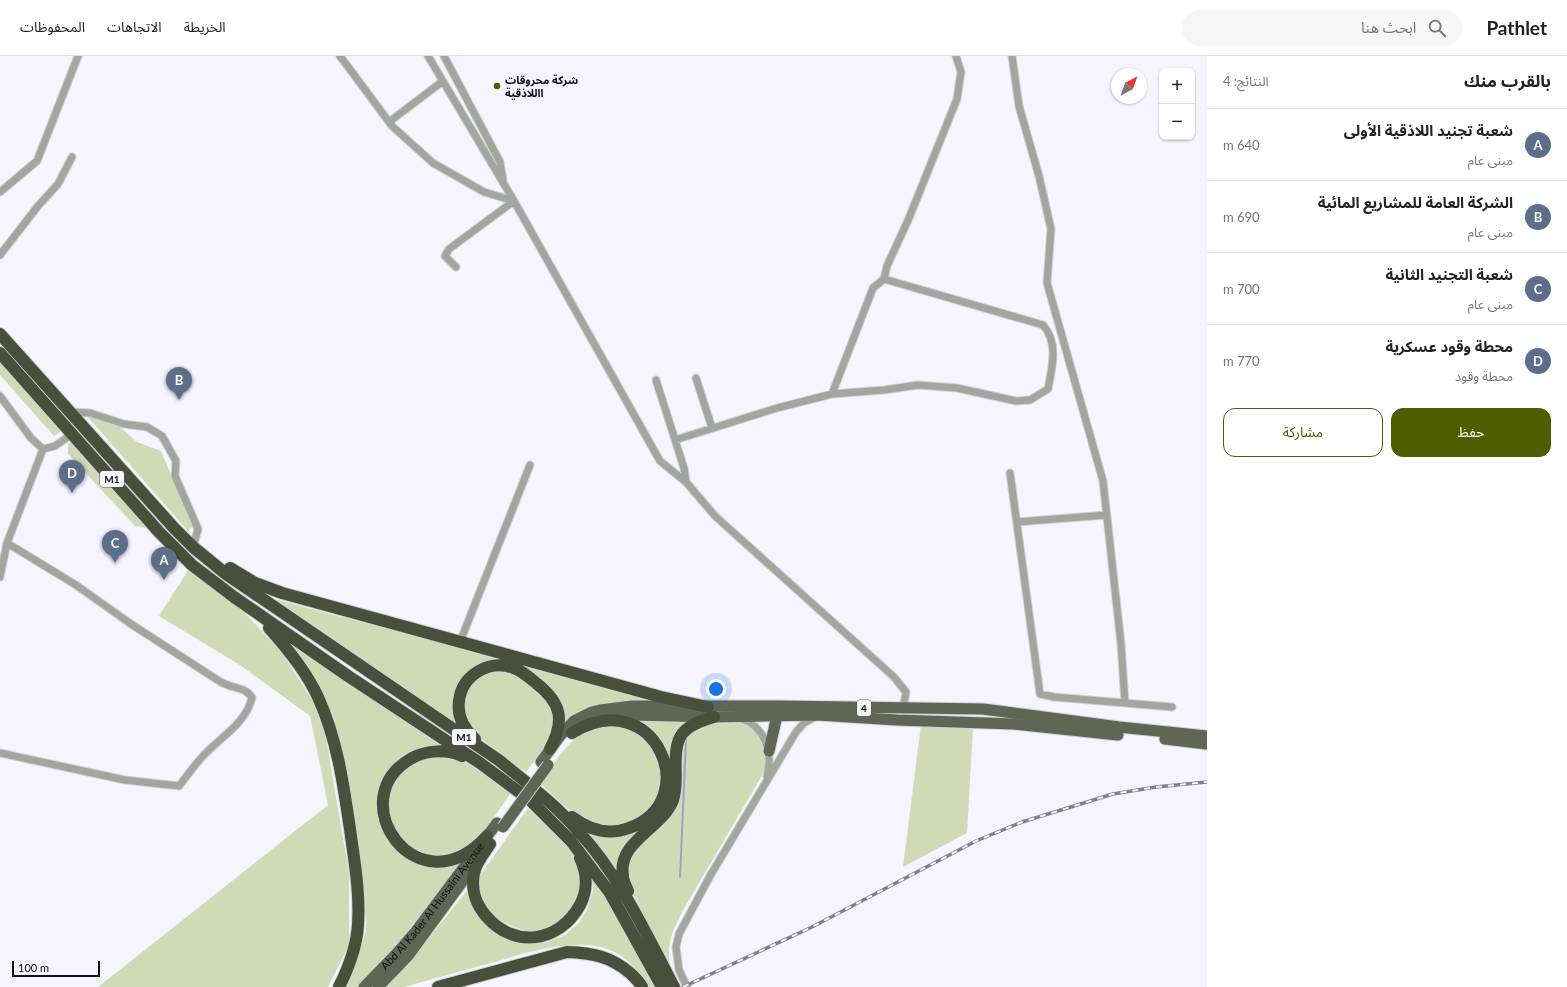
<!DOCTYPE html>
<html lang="ar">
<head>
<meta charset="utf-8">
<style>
	:root { --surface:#fff; --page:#f6f6f6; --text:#222; --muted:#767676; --line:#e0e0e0; --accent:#4e5e00 }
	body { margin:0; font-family:Lato,"Noto Sans Arabic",sans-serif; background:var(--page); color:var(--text); direction:rtl }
	.controls { position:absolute; right:12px; top:12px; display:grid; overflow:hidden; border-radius:8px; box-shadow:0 1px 3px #0004 }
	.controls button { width:36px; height:36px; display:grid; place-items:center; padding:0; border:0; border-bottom:1px solid var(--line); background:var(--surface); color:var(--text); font:20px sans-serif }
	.compass { position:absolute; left:1111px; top:12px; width:36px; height:36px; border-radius:50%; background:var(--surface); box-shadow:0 1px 3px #0004; rotate:41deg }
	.scale { position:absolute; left:12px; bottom:10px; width:88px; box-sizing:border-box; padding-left:4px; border:2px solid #100e16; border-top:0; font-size:11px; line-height:14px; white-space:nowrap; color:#100e16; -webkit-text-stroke:3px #f6f4fe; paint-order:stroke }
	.you { position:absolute; left:716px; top:633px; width:14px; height:14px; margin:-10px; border:3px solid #fff; border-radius:50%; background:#1a73e8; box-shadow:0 0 0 6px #1a73e833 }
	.badge { display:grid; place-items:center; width:26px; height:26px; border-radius:50%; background:var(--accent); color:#fff; font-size:13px; font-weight:700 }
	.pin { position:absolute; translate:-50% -33px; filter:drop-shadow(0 1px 2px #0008) }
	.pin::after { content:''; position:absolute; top:21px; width:14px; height:12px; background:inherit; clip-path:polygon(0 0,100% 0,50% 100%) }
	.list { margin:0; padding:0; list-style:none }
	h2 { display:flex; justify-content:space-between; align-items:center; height:52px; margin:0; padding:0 16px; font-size:17px }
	h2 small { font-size:13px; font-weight:400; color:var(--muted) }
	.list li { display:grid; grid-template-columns:26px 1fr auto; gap:12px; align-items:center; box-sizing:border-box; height:72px; padding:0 16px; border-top:1px solid var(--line) }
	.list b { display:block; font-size:15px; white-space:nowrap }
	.list p { margin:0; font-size:13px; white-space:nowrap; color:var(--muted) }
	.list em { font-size:13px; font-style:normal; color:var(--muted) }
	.actions { display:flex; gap:8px; padding:12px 16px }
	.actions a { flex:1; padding:9px 0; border:1px solid var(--accent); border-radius:12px; text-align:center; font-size:14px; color:var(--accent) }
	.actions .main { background:var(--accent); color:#fff }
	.icon { flex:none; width:22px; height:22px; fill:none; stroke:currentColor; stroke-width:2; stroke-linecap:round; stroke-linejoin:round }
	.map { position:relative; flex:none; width:1207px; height:931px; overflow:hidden; direction:ltr }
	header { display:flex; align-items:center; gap:24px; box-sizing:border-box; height:56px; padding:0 20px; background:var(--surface); border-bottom:1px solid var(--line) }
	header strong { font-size:19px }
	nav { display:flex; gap:22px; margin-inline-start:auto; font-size:14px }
	.search { width:280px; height:36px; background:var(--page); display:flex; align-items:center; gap:10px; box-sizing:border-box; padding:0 14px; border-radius:22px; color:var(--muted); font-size:15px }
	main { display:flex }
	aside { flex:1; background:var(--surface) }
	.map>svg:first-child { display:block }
</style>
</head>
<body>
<header>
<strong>Pathlet</strong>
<div class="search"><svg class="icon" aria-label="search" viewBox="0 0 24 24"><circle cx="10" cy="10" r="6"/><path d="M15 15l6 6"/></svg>ابحث هنا</div>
<nav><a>الخريطة</a><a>الاتجاهات</a><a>المحفوظات</a></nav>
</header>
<main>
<aside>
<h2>بالقرب منك<small>النتائج: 4</small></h2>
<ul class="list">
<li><span class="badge" style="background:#5c6f8a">A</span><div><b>شعبة تجنيد اللاذقية الأولى</b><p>مبنى عام</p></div><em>640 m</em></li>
<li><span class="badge" style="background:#5c6f8a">B</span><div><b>الشركة العامة للمشاريع المائية</b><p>مبنى عام</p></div><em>690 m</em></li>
<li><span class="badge" style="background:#5c6f8a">C</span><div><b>شعبة التجنيد الثانية</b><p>مبنى عام</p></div><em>700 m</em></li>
<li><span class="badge" style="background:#5c6f8a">D</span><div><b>محطة وقود عسكرية</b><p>محطة وقود</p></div><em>770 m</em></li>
</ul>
<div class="actions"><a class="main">حفظ</a><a>مشاركة</a></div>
</aside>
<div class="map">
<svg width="1207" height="931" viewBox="0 0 1207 931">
	<rect width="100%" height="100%" fill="#f6f4fe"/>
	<path fill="#d0dbb5" d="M0,306L60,371V376L54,380L0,319Z
		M91,359L120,371L137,386L161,395L193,470L188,475L87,360Z
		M72,386L148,470L146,472L135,470L68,398V388Z
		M189,513L243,555L282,597L314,647L326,682L349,817V889L328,931H98L328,749L310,660L240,609L159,560Z
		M274,543L504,604L463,625L460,673Z
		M281,578L422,677L443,690C432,693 418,693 408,698C354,726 375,804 432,811C442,812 452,809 461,806L391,896L357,931H344L356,909L366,875L365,838L346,707L333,658L297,595Z
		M524,610L655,645C623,645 590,645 565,667C564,662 564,656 563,651C558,633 537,620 524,610Z
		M503,614C508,616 514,617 518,619C531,627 557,650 554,666C552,685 537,701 526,716C511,705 474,682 467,664C463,656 464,645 467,637C474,619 487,618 503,614Z
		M633,663L692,665L650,768L619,820L589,778L611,782L628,778L643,772L670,716Z
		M743,667L757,677L765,692L767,707L760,723L686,849C674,872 666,884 670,911L633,837L626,817L627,804L681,711L683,691L689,676L704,668Z
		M614,669C619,670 624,671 629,673C636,675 643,681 648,687C682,726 642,785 593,768C574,762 555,740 540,727C555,707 571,677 598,670C603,669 609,669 614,669Z
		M921,669L973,673L967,777L903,811Z
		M442,700L461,704L477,713L511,737L481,779L470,789L452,799L430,800L408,792L388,763L390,731L396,720L421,703Z
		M528,752L568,791L580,811L582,824L575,849L564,865L550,875L528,876L505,867L490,857L480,841L479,821Z
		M593,823L615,856L654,931H649C640,917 627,901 612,895C575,879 524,898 487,908C459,916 431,923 404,931H382L418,896L468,833L472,848L489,868L512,884L545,887L565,879L579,867L587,854L593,835Z"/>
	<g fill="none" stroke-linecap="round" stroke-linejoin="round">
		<path stroke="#a99ccc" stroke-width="2" d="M680,821L686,684"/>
		<defs>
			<path id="street" d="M340,0L392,70L433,107L484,136L514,145L660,405L686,426L715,460L894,621L906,636L903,653
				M428,0L514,145L449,193L445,200L456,211
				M444,0L500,106L503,124
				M1012,0L1019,50L1039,120L1051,173L1047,227L1103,425L1121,588L1125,647
				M389,66L443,25
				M0,136L37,105L78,0
				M0,199L38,150L58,128L72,101
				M884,223L887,210L909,162L957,43L961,16L956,0
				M696,322L712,372
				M656,324L684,412L686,426
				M0,340L31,382L43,393L55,390L72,378
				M71,356L90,357L124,368L147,371L162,380L176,405L175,420L198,473L193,491
				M675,384L777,352L832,338L884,334L918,329L957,332L1016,345L1030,344L1048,333C1052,312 1059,287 1043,269L884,223L873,232L832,338
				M1010,417L1040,638L1054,641L1172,651
				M1017,466L1106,459
				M0,521L7,487L43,393
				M460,586L530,409
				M740,662C765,670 773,696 767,720
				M0,697L125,724L179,730C188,719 196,706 207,696C224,679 246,666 252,642C246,631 235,633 225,628C222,627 219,625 216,623L131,568L76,529L7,487
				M687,931L679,914L676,891L679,878L710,820L796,676L804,667L815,661"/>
			<g id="primary">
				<path d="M602,662L633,659L714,661L818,659L897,664L1014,668L1118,679"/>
				<path d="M1165,683L1207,688"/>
				<path d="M769,695L778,655"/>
				<path d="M541,706L560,680L574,665L592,656L600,654L632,650H779L983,653L1119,671L1207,680"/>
				<path id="s1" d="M364,931L396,898L416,875L497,767"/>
				<path d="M378,931L408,900L473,811"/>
			</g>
			<path id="highway" d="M0,278L174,472L193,491L226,518L500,705C527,727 556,749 579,776C619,819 647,879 674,931
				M0,297L159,476L192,509L234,541L348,620L480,707L531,745L571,785L610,837L662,931
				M230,512L255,527L282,537L661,641L708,651
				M269,572C288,593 306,615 318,641C338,685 344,732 351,780C355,809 360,838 358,868C357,890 349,911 339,931
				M475,683C464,673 457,660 459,645C462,619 489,603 514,612C522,615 529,621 536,627C562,647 565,665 550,693
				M462,700C447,693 427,694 412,702C339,743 418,856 487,780
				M572,761C588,773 608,780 629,772C705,745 655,626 572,677
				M490,788C484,797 476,807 474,817C471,834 475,847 486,860C514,893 559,887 580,849C588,834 587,817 580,802
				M628,835C626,830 623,825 623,820C617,785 662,773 673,744C680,725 670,695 682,678C690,668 703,664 714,661
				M438,931L567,896C592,897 610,900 630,917C635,922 639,925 642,931"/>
		</defs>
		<use href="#street" stroke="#d1cfd9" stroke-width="9"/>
		<use href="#primary" stroke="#d1cfd9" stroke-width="13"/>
		<use href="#highway" stroke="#d1cfd9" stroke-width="14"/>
		<use href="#street" stroke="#a3a69c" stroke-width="7"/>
		<use href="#primary" stroke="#606554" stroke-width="11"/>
		<use href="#highway" stroke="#494f3a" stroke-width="12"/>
		<defs>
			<path id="rail" d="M683,931L812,871L976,785L1022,766L1113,738L1156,731L1207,726"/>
		</defs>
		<use href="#rail" stroke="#817f88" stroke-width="3.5"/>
		<use href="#rail" stroke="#f6f4fe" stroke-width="2" stroke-dasharray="6" stroke-linecap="butt"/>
		<defs>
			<path id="primary-bridge" d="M503,771L548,709"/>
		</defs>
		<use href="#primary-bridge" stroke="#d1cfd9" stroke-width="13" stroke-linecap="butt"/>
		<use href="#primary-bridge" stroke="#606554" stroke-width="11"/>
	</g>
	<circle fill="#4e5e00" stroke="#f6f4fe" stroke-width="1.5" cx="497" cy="30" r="4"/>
	<g text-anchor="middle" stroke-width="3" stroke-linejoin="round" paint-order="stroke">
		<g fill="#f6f4fe" stroke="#55535c" stroke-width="1">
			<rect x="100" y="415" width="24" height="16" rx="3"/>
			<rect x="857" y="644" width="14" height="16" rx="3"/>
			<rect x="452" y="673" width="24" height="16" rx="3"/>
		</g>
		<g font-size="10" font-weight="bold" fill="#100e16">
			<text x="112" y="427">M1</text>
			<text x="864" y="656">4</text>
			<text x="464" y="685">M1</text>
		</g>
		<g font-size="11" font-weight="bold" fill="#100e16" stroke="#f6f4fe" text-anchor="start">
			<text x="505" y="28">شركة محروقات<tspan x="505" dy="13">االلاذقية</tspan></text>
		</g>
		<g font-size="11" fill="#100e16" stroke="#f6f4fe">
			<text dy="4" stroke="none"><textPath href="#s1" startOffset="106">Abd Al Kader Al Hussaini Avenue</textPath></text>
		</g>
	</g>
</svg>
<div class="controls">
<button>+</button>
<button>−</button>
</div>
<svg class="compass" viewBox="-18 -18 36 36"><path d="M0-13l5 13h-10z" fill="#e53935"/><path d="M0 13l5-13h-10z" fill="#767676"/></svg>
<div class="scale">100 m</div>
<div class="you"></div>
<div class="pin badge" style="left:164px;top:524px;background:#5c6f8a">A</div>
<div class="pin badge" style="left:179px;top:344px;background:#5c6f8a">B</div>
<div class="pin badge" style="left:115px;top:507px;background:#5c6f8a">C</div>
<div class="pin badge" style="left:72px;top:437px;background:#5c6f8a">D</div>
</div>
</main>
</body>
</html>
